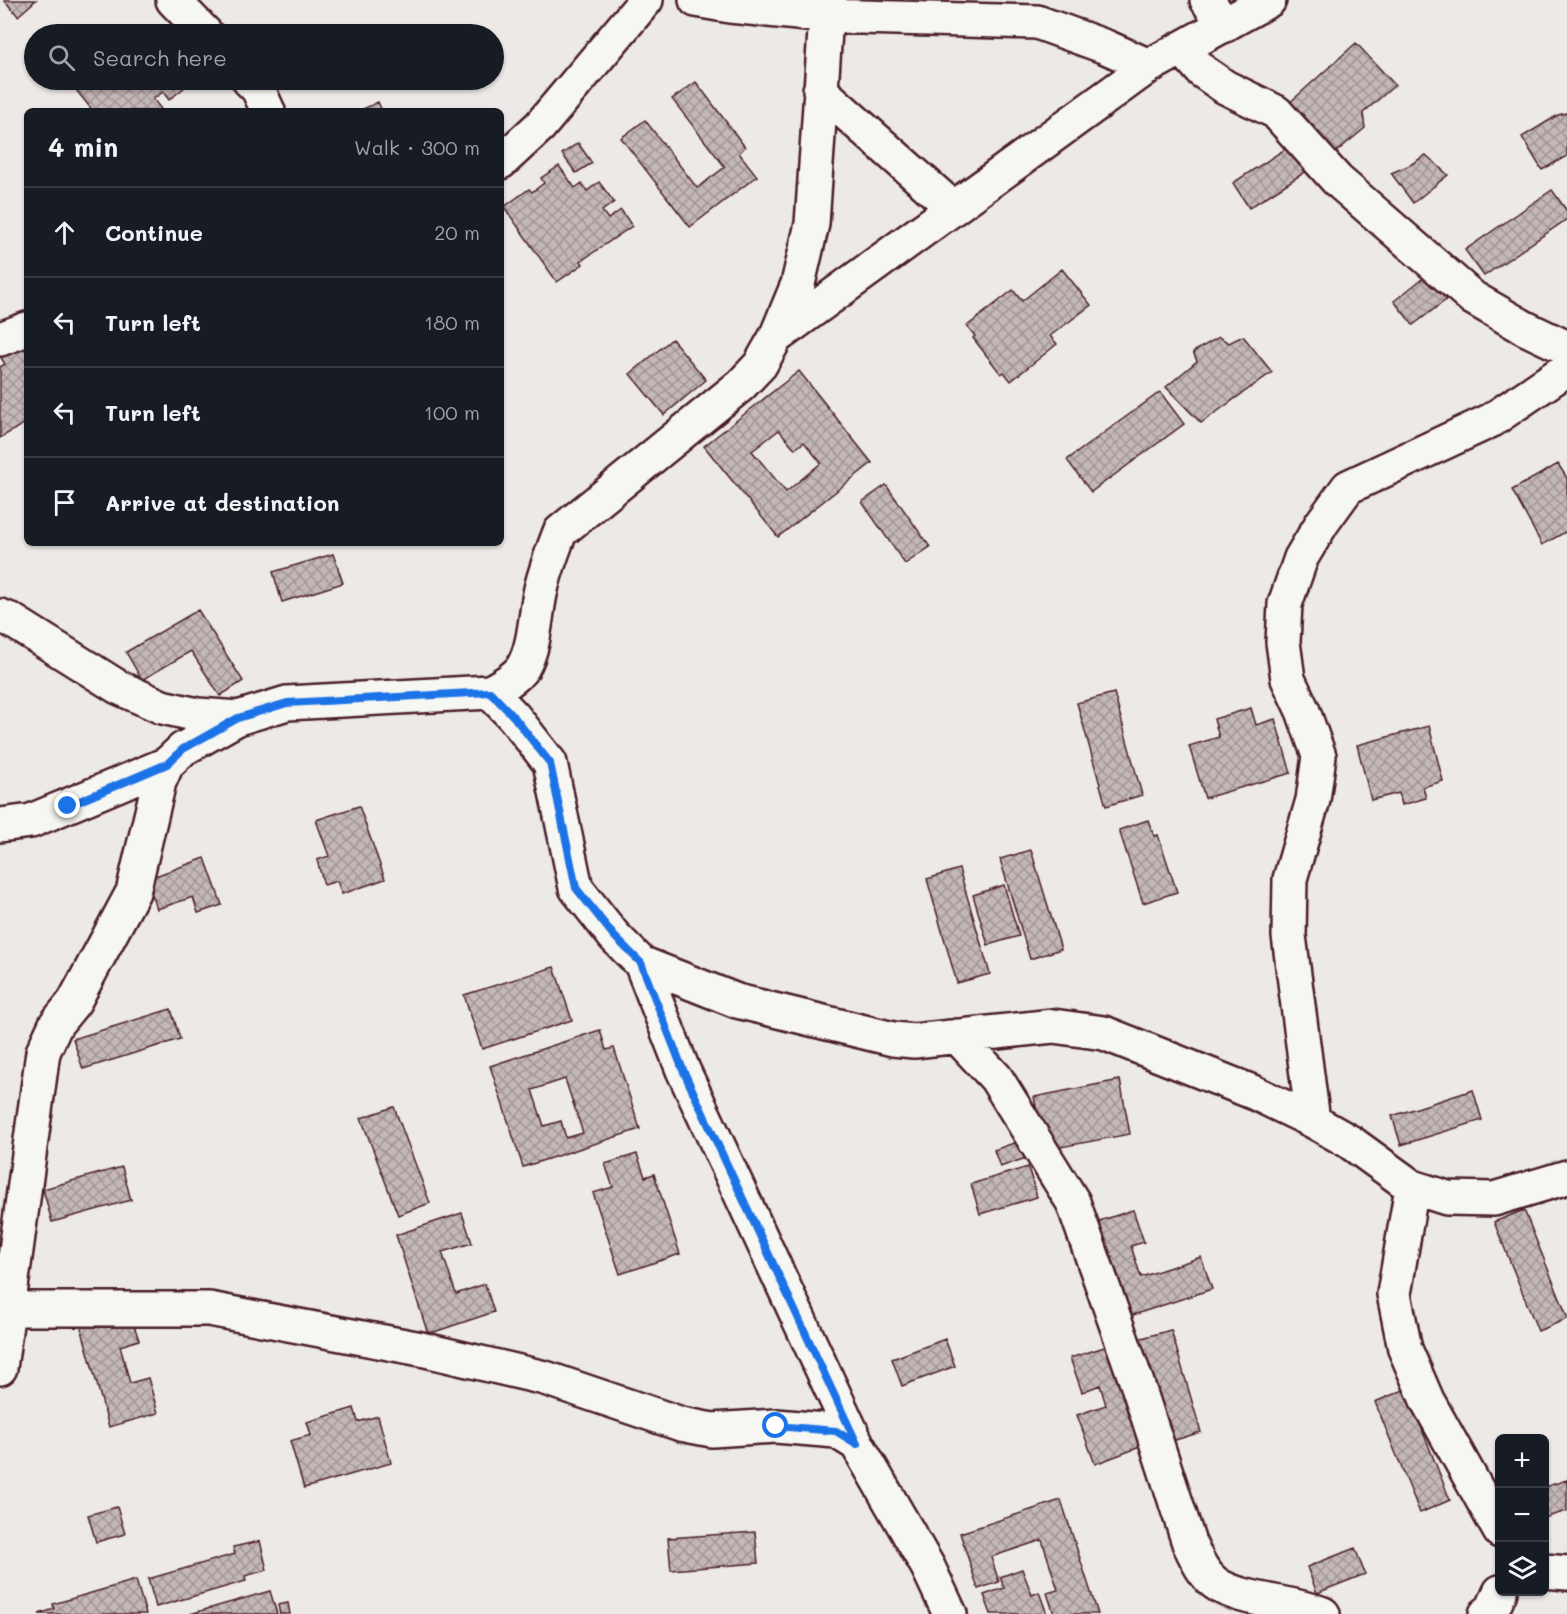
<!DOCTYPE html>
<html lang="en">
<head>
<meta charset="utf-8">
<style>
	:root { --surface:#171b24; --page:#242831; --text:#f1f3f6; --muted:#9ea1a6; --line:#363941 }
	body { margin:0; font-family:Mali,sans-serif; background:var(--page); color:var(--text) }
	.controls { position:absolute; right:18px; bottom:18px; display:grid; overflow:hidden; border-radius:9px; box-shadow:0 2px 4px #0004 }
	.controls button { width:54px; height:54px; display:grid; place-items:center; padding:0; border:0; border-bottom:2px solid var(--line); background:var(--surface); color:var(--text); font:30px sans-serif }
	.stop { position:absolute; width:18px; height:18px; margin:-14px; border:4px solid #1a73e8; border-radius:50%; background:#fff }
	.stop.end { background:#1a73e8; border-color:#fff; box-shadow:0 2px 6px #0008 }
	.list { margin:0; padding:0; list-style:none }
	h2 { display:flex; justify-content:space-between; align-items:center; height:78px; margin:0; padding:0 24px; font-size:26px }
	h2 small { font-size:20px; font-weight:400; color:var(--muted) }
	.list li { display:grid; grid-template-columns:39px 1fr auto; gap:18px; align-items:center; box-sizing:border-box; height:90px; padding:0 24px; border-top:2px solid var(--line) }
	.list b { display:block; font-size:22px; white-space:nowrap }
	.list em { font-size:20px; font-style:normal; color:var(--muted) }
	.icon { flex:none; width:33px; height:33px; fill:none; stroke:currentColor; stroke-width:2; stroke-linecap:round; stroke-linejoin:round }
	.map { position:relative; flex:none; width:1567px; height:1614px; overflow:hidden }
	.search { position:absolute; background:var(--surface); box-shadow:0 2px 4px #0004; left:24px; top:24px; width:480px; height:66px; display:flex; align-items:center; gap:15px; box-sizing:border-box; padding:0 21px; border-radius:33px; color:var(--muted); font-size:22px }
	.panel { position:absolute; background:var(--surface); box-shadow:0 2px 4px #0004; left:24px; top:108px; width:480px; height:438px; border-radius:9px }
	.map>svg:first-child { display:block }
</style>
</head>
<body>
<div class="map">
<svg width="1567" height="1614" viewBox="0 0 1567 1614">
	<defs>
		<pattern id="building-cross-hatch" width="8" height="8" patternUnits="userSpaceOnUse" patternTransform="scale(1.5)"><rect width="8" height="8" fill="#c4b7b7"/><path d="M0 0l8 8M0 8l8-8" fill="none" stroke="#a19495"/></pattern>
	</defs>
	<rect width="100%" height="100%" fill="#ece9e6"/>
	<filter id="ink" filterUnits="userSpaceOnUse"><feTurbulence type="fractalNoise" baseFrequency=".0167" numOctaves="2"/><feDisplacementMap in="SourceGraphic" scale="12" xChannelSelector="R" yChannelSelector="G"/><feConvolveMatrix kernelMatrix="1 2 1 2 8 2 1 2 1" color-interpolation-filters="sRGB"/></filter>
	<g filter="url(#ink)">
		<path fill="url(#building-cross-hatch)" stroke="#4a1f2b" stroke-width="1.5" fill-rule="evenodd" d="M4,0H36L18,16Z
			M1356,43L1395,85L1363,113L1365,128L1330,157L1286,106Z
			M91,80H188L191,82L169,100L163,92L153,99L161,109L158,111H93L77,91Z
			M696,82L745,147L739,153L757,176L690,227L621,138L645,120L697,188L725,167L672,99Z
			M378,102L382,111H359Z
			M1567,113V156L1542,170L1522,137L1558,115Z
			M1299,140L1316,165L1249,208L1233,183Z
			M578,143L592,163L576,173L562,154Z
			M1426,155L1448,175L1413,203L1391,173L1410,165Z
			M559,166L575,188L582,183L587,191L599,182L614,202L602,211L608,219L621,210L632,226L581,261L583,264L557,282L504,207L529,189L532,192L544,183L541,178Z
			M1552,190L1567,211V219L1484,276L1465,250Z
			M1436,268L1455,293L1413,325L1394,301Z
			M1062,269L1091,305L1050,336L1057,344L1011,381L1004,372L1001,374L973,338L975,336L967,326L1013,290L1022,301Z
			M1243,336L1272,372L1201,423L1166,387L1197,361L1193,352L1219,337L1229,343Z
			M672,339L706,380L664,415L630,374Z
			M23,341L27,347V407L24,409L27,414V422L0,438V367L5,364L0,356Z
			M799,371L872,463L778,537L704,446ZM779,430L795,449L804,442L821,463L786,492L752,451Z
			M1160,392L1184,424L1091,492L1067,460Z
			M1558,464L1567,478V531L1542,545L1512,490Z
			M886,485L930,547L905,564L862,502Z
			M333,554L343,583L282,602L273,572Z
			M198,610L243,681L220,696L191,651L142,680L126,652Z
			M1114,693L1142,795L1106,806L1077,703Z
			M1251,708L1256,725L1275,719L1291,773L1205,798L1189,746L1219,737L1214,719Z
			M1429,726L1443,781L1423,787L1426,798L1402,805L1399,793L1371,800L1357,745Z
			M359,806L385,879L342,894L337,881L324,885L317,860L329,856L316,820Z
			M1148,820L1154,836L1158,835L1177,892L1143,903L1119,830Z
			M1031,850L1061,949L1030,959L1000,859Z
			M205,858L222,905L198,913L193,897L157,909L147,879Z
			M959,869L990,974L957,983L927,879Z
			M1004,885L1019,936L988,945L973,895Z
			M554,967L572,1020L482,1049L464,995Z
			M171,1009L180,1039L83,1069L73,1039Z
			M600,1030L606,1050L614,1048L640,1129L523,1167L490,1066ZM565,1079L583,1133L566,1138L561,1121L544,1126L532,1090Z
			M1120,1080L1130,1134L1045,1150L1034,1097Z
			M1473,1090L1482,1120L1401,1145L1392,1116Z
			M394,1107L430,1203L398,1215L361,1118Z
			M1020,1141L1026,1158L1000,1167L994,1150Z
			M637,1154L645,1177L654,1174L680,1254L620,1274L593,1193L613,1187L605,1164Z
			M122,1167L131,1200L52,1222L43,1189Z
			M1028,1167L1037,1197L980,1214L971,1184Z
			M1133,1210L1144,1242L1131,1246L1141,1277L1201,1257L1212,1289L1124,1318L1093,1223Z
			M1524,1210L1567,1316V1319L1538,1331L1494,1222Z
			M462,1213L472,1243L442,1252L456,1294L485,1284L494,1312L428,1334L396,1235Z
			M129,1311L139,1340L120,1346L130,1383L148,1378L158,1413L109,1427L81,1327Z
			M1171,1330L1201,1432L1169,1442L1138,1339Z
			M945,1339L955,1366L902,1386L892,1359Z
			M1114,1344L1148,1444L1095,1464L1077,1415L1106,1405L1100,1385L1082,1392L1070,1358Z
			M1406,1389L1450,1500L1420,1513L1375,1402Z
			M354,1408L358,1422L378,1416L391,1463L304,1488L290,1441L311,1435L307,1422Z
			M1567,1480V1511L1544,1518V1487Z
			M1061,1500L1098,1614H1054L1047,1593L1058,1590L1042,1540L991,1557L999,1582L978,1589L960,1533Z
			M117,1507L125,1534L96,1542L88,1515Z
			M755,1532L758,1563L671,1570L668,1538Z
			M260,1541L267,1570L245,1576L246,1581L156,1607L148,1579L235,1554L233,1547Z
			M1355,1548L1365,1574L1317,1593L1307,1567Z
			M1022,1569L1032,1595L1039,1592L1047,1614H991L984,1595L1004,1588L1000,1577Z
			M136,1580L146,1614H39L54,1609L53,1604Z
			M270,1591L277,1614H190Z
			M288,1603L290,1614H280L278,1605Z"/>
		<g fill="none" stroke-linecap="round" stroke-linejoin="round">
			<defs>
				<path id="street" d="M173,0L206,34
					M696,0L730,6L826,16L1037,22L1106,47L1149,66
					M1207,0L1225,25
					M1182,48L1202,71L1225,87L1276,112L1337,180L1473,298L1525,328L1567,348
					M249,80L258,89L268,111
					M820,90L953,208
					M501,162L540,126L646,0
					M776,337L1149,66L1269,0
					M0,339L27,329
					M0,616L11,620L118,687L162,707L198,715L238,718
					M490,692L514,717L550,763L576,888L614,936L641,963L737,1001L893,1039L914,1041L1053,1026L1104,1033L1255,1093L1313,1121L1350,1142L1412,1187L1447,1198L1494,1199L1567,1177
					M0,825L31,821L167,764
					M641,963L683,1070L857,1444L928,1567L950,1614
					M957,1036L996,1078L1073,1202L1138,1386L1189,1543C1196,1557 1202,1573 1215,1583C1237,1600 1293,1602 1323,1614
					M1313,1121L1289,936L1290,879L1313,800L1319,756L1303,711L1288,679L1283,642L1285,604L1301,558L1322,523L1348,487L1492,420L1567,369
					M1412,1187L1394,1294L1405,1349L1427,1400L1500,1531
					M0,1309H209L421,1349L545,1378L681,1424L712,1430L776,1426L836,1431L857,1444
					M0,1368L43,1052L56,1024L74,1002L133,892L159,782L167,764L183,749L238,718L287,703L490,692C501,686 516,678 523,667C535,646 535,618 540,594C544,573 552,553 560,532L741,385L760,365L776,337L798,284L812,224L826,16L830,0
					M1544,1571L1567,1573
					M1486,1614L1492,1610L1500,1592"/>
			</defs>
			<use href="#street" stroke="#4a1f2b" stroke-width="38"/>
			<use href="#street" stroke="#f6f6f2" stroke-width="33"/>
		</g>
	</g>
	<g fill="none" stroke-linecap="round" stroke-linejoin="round" filter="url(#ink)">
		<path stroke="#1a73e8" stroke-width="8" d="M68,806L167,764L183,749L238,718L287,703L490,692L514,717L550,763L576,888L614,936L641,963L683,1070L857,1444L836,1431L776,1426"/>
	</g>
</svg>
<div class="controls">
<button>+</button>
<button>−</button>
<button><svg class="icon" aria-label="layers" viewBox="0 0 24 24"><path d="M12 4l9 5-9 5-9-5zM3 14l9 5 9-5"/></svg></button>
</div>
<div class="stop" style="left:776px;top:1426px"></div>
<div class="stop end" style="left:68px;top:806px"></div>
<div class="search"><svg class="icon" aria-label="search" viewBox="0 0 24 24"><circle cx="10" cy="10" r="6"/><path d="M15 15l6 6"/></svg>Search here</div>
<section class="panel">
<h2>4 min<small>Walk · 300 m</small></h2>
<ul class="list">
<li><svg class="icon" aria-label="ahead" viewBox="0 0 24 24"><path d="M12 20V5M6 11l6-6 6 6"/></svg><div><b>Continue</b></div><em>20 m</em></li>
<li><svg class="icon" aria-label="left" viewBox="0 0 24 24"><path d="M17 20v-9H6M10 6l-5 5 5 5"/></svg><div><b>Turn left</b></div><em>180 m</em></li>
<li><svg class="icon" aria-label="left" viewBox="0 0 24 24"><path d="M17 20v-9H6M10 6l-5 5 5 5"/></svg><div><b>Turn left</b></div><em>100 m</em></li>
<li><svg class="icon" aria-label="arrive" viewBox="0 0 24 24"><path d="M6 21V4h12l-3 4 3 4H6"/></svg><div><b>Arrive at destination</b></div></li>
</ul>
</section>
</div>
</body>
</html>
